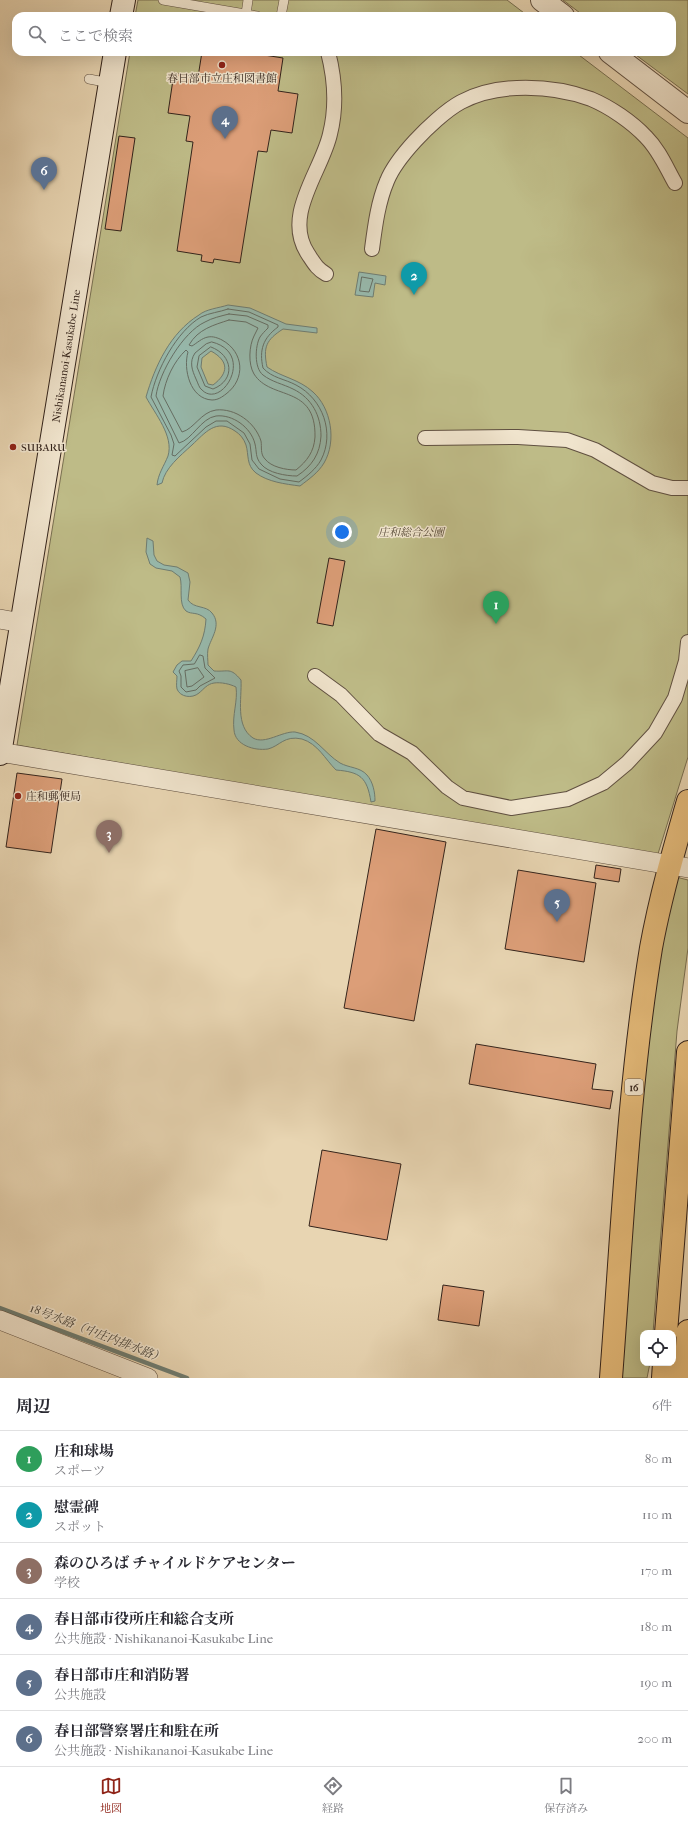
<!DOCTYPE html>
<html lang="ja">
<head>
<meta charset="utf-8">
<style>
	:root { --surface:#fff; --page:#f7f7f7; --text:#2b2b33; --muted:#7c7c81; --line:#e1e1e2; --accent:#8f2418 }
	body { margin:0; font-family:"IM FELL French Canon","Noto Serif JP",serif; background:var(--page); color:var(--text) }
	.controls { position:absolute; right:12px; bottom:12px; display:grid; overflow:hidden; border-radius:8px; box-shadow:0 4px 16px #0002 }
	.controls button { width:36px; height:36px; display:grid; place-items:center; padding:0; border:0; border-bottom:1px solid var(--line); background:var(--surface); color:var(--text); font:20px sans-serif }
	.you { position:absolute; left:342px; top:532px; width:14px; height:14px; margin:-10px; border:3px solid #fff; border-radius:50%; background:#1a73e8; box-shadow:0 0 0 6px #1a73e833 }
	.badge { display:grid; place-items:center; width:26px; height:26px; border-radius:50%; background:var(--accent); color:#fff; font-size:13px; font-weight:700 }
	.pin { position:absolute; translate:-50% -33px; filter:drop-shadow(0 1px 2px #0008) }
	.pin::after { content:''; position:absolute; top:21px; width:14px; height:12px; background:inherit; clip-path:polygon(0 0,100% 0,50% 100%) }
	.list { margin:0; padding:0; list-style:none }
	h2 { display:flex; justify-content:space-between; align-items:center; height:52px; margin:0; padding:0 16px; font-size:17px }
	h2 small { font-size:13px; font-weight:400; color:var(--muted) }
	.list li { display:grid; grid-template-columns:26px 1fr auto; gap:12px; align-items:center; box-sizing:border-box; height:56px; padding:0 16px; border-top:1px solid var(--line) }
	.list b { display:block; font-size:15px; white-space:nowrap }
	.list p { margin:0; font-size:13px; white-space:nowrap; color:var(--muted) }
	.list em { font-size:13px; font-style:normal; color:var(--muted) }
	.icon { flex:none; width:22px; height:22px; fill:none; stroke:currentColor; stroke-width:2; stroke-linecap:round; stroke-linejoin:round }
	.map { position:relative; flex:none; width:688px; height:1378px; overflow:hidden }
	.search { position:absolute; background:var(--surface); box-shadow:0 4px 16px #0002; left:12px; right:12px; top:12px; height:44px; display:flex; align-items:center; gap:10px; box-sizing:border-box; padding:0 14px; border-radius:12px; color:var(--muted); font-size:15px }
	.sheet { height:388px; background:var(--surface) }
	nav { display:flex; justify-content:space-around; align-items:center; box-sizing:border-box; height:56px; border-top:1px solid var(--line); background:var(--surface); font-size:11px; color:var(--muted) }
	nav a { display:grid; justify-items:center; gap:2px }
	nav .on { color:var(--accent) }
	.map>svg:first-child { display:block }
</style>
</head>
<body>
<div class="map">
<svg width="688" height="1378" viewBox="0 0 688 1378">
	<rect width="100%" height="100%" fill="#e8d5b2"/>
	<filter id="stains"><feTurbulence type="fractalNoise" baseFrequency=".005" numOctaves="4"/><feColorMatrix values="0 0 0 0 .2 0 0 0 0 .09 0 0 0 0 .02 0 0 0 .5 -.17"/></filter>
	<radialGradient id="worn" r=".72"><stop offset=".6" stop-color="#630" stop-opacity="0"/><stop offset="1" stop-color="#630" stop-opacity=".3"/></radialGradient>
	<path fill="#bebb87" stroke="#786f51" d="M138,0H507L528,16H135Z
		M563,0H688V94L632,52H672V16H584Z
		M130,52H575L688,138V757L657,857L17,745Z
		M676,877L688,880V948L677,1031L653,1333H643V1363H650L647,1378H619L649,1003Z"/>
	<path fill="#97b9ac" stroke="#6f7d72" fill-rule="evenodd" d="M359,272L386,276L385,285L375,283L373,297L355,295Z
		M228,305L250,308L286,324L317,328V333L283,329C266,340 263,347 267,367C281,377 299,379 313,392C331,408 337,441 324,463C318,473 309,479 300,486C285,484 268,482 256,473C246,465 249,455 246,445C244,439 240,434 235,431C216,418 205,433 192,445C180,456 165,468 162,483L157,485C158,474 164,466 168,456C174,436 155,414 146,397C155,366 170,333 199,315C206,309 219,308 228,305ZM211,351C229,361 229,373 213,385L208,384L201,367L202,358Z
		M147,538L153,541L154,555L157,561L164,565L177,567L188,573L190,582L188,600C194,609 206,605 212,613C222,625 211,638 208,649C207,655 208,660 208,665L214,671C229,672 230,667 241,680C242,699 235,726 253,738C265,745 282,731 295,732C315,735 324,753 340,763C349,768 360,767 367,775C373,782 375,792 375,801L371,802C367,777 360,772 336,770C325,759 318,744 302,739C284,735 280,746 268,749C254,751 235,745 234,730C232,715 238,701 236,687C230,684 221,682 214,683C207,684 204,689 199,693C192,699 180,697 177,689C176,685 177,680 177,676L173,672L177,665L182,661H191C200,647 205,636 206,619C197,611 192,615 186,611C178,604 183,587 180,577L172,571L156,568L150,564L146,552Z"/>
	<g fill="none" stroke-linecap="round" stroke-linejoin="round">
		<path stroke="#656e64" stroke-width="1" d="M362,277L373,279L369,292L360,291Z
			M228,309L249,312L278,325V327C263,338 259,350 263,368C272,378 285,379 296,385C323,399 335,433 321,460C316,469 307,476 299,482L280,479L259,469L252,460L250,444L244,433L227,421H216L206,427L175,456L172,455L174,444L171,435L151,397C156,370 177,331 201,317C209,313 220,312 228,309Z
			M229,314L247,316L268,325V328C265,331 262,334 260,337C255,346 254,368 263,375C272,382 283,384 293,389C312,398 321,416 321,436C320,454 312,466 297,476C286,476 268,473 261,464C255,457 257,452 255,444C251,427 232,414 216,416C201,418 192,440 179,443L156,396C159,373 183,332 205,322C212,318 221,316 229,314Z
			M229,320L246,322L258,328C257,331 255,333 254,336C249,346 248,364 254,374C271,401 316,384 315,437C314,452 307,461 296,470C286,470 271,467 265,459C260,454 262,447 261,441C255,422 235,408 216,410C201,412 194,429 182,432L163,396C165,380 174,361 186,350L188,352C183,369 190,399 212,400C218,400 222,397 226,394C246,379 244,352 222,340C218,338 213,336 208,337C202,338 197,343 192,346L189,345C198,329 214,325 229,320Z
			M212,342C256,353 222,410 202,390C199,388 198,383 196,379C192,370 189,362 195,353L206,344Z
			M211,347C233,355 236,380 213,389L205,386L197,367L199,356Z
			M200,655L203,656L205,668L215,678L200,686L196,690L186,692L181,687V676L179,671L183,665L194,664Z
			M198,668L204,677L192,686L187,687L185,671Z"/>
		<path stroke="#6f7d72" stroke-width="4.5" d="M0,1308L187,1378"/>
	</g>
	<path fill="#dc9e78" stroke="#33231b" d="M202,52H245L283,58L278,91L298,94L292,133L271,130L267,152L258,151L240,263L214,259L213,263L201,261L202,255L177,251L193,142L186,141L190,116L168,113L174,73L198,77Z
		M119,136L135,138L121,231L105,229Z
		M329,558L345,561L333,626L317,623Z
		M17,773L62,779L51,853L6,847Z
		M376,829L446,842L414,1021L344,1008Z
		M596,865L621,869L619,882L594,878Z
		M518,870L596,883L584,962L505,949Z
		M476,1044L596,1064L592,1089L613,1091L610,1109L469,1084Z
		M322,1150L401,1164L387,1240L309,1226Z
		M443,1285L484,1291L479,1326L438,1320Z"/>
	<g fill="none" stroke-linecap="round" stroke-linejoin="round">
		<defs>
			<path id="service" d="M163,0L257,16
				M246,14L248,0
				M281,16L284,0
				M89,79L110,83"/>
			<path id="pedestrian" d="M372,249C375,226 378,202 387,181C393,166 404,153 415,141C426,129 446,110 461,102C498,82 553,85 591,99C610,107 632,122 646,137C659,150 666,167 675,183
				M326,274C317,269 314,263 308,254C282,215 322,171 330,134C337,106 335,79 328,52
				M425,438L518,437L567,440L595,450L652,483L672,488H688
				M315,676L341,695L379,734L412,753L447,787L463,798L511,808L568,799L603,783L627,763L655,733L675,698L686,661L688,642"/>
			<path id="minor" d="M0,619L22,623
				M0,752L688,868
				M0,1320L148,1378"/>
			<path id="tertiary" d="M542,0L563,16
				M610,52L688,112"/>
			<path id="secondary" d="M121,16L124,0
				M0,754L115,52"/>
			<path id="trunk" d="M666,1333L688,1052
				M611,1378C622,1235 628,1089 651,948C660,898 674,849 688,801
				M663,1378L664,1363
				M685,1378L688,1331"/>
		</defs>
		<use href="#service" stroke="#605041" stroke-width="10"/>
		<use href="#pedestrian" stroke="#605041" stroke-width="16"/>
		<use href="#minor" stroke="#605041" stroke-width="20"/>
		<use href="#tertiary" stroke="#605041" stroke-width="24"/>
		<use href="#secondary" stroke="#33231b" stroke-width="24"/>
		<use href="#trunk" stroke="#33231b" stroke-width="24"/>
		<use href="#service" stroke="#f0e4cd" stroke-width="9"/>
		<use href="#pedestrian" stroke="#f0e4cd" stroke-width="14"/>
		<use href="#minor" stroke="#f0e4cd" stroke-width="19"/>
		<use href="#tertiary" stroke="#f0e4cd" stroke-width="22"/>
		<use href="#secondary" stroke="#f0e4cd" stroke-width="22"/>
		<use href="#trunk" stroke="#e4ba79" stroke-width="22"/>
	</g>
	<g fill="#8f2418" stroke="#f0e4cd" stroke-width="1.5">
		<circle cx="222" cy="65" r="4"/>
		<circle cx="13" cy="447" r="4"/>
		<circle cx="18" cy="796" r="4"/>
	</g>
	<g text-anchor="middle" stroke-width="3" stroke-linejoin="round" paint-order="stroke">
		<rect fill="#f0e4cd" stroke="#6c5d50" stroke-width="1" x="625" y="1079" width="18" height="16" rx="3"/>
		<g font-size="10" font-weight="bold" fill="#33231b">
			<text x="634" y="1091">16</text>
		</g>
		<g font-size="11" fill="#33231b" stroke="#f0e4cd" text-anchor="start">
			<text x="222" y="82" text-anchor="middle">春日部市立庄和図書館</text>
			<text x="21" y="451">SUBARU</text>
			<text x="26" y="800">庄和郵便局</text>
		</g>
		<g font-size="11" fill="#33231b" stroke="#f0e4cd">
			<text transform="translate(66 356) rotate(-81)" y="4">Nishikananoi-Kasukabe Line</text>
		</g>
		<g font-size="11" font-style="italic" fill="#564936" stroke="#f0e4cd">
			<text x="411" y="536">庄和総合公園</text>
		</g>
		<g font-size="12" font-style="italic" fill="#4c483f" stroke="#f0e4cd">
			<text transform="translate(97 1333) rotate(21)" y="4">18号水路（中庄内排水路）</text>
		</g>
	</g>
	<rect width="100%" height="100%" filter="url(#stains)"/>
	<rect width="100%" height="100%" fill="url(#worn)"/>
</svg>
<div class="controls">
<button><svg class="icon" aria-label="locate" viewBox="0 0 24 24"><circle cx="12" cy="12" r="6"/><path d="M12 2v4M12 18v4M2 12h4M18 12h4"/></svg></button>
</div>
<div class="you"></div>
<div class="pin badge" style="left:496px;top:624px;background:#2e9e5b">1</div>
<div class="pin badge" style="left:414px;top:295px;background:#0f9aa8">2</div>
<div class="pin badge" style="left:109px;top:853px;background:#8d6e63">3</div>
<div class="pin badge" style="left:225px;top:139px;background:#5c6f8a">4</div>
<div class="pin badge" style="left:557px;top:922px;background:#5c6f8a">5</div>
<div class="pin badge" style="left:44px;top:190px;background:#5c6f8a">6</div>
<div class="search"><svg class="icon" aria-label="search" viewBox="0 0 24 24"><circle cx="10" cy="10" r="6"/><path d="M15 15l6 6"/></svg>ここで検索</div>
</div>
<section class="sheet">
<h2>周辺<small>6件</small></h2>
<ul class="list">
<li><span class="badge" style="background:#2e9e5b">1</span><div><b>庄和球場</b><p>スポーツ</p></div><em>80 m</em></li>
<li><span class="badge" style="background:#0f9aa8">2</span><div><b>慰霊碑</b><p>スポット</p></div><em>110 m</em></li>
<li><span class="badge" style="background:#8d6e63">3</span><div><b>森のひろば チャイルドケアセンター</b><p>学校</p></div><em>170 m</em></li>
<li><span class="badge" style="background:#5c6f8a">4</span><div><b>春日部市役所庄和総合支所</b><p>公共施設 · Nishikananoi-Kasukabe Line</p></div><em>180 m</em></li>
<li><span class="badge" style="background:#5c6f8a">5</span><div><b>春日部市庄和消防署</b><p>公共施設</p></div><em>190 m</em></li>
<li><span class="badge" style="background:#5c6f8a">6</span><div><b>春日部警察署庄和駐在所</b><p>公共施設 · Nishikananoi-Kasukabe Line</p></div><em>200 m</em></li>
</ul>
</section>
<nav>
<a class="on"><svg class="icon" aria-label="map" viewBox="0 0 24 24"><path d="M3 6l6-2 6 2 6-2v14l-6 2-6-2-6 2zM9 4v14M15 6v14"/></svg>地図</a>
<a><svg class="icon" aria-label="directions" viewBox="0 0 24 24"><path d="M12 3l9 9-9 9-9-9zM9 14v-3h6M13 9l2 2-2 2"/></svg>経路</a>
<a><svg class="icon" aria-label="saved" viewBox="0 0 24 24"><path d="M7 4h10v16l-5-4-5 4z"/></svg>保存済み</a>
</nav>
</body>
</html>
